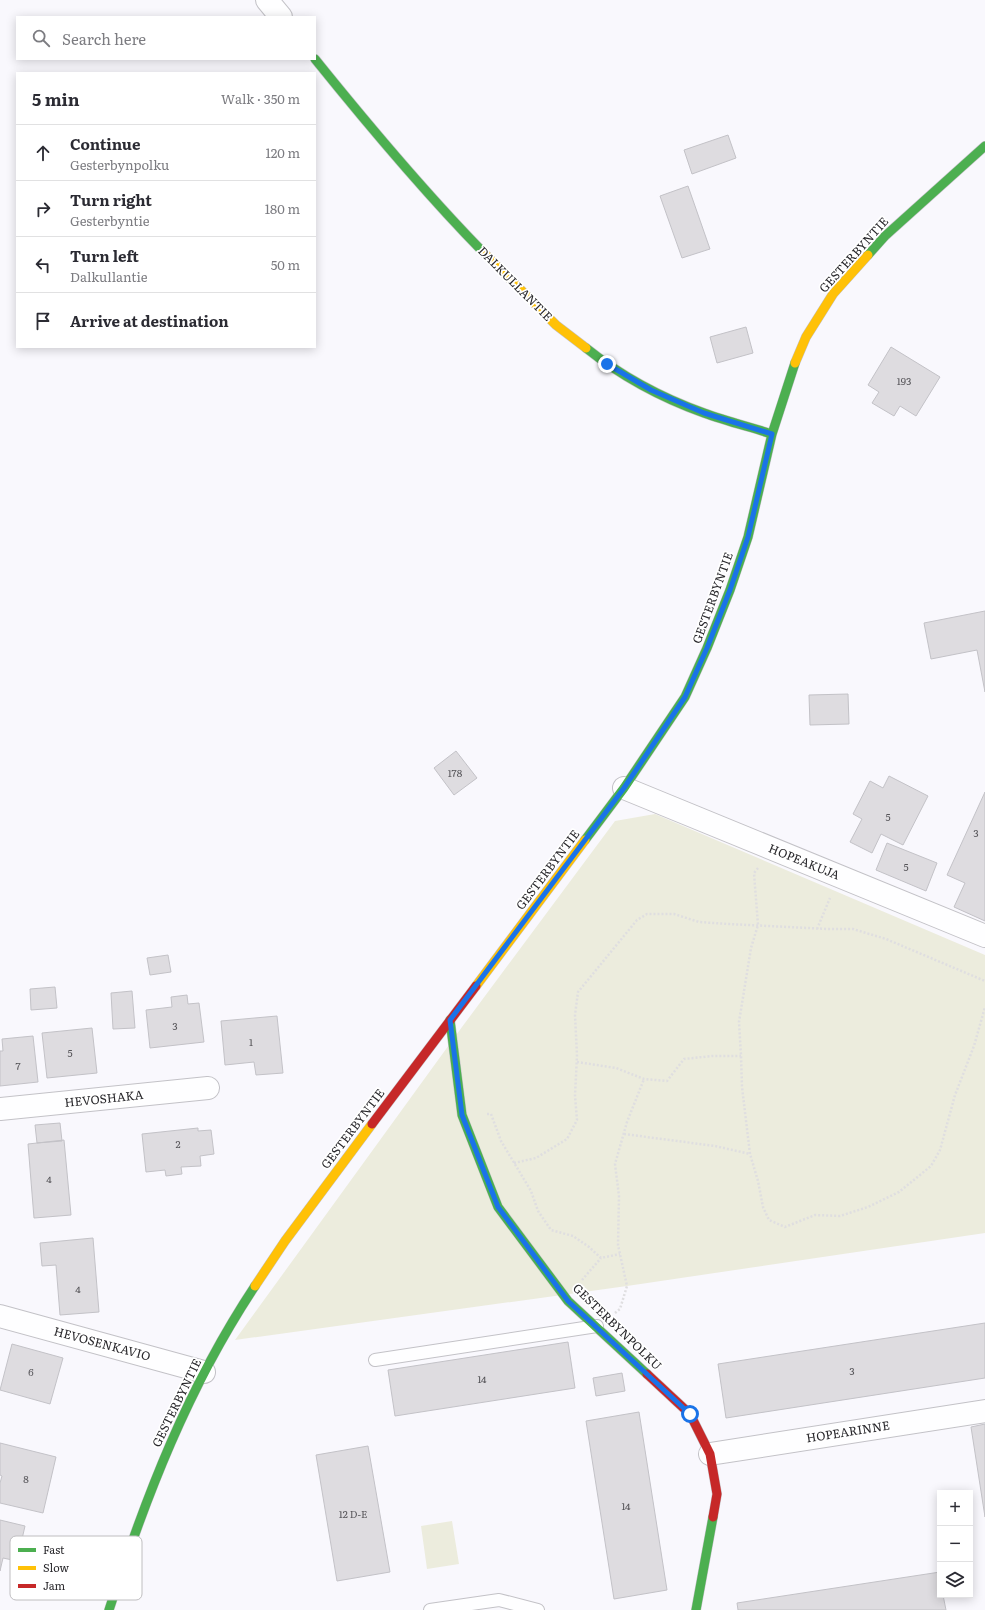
<!DOCTYPE html>
<html lang="en">
<head>
<meta charset="utf-8">
<style>
	:root { --surface:#fff; --page:#f7f7f7; --text:#2b2b33; --muted:#7c7c81; --line:#e1e1e2 }
	body { margin:0; font-family:Literata,serif; background:var(--page); color:var(--text) }
	.controls { position:absolute; right:12px; bottom:12px; display:grid; overflow:hidden; border-radius:0px; box-shadow:0 2px 10px #0003 }
	.controls button { width:36px; height:36px; display:grid; place-items:center; padding:0; border:0; border-bottom:1px solid var(--line); background:var(--surface); color:var(--text); font:20px sans-serif }
	.stop { position:absolute; width:12px; height:12px; margin:-9px; border:3px solid #1a73e8; border-radius:50%; background:#fff }
	.stop.end { background:#1a73e8; border-color:#fff; box-shadow:0 1px 4px #0008 }
	.list { margin:0; padding:0; list-style:none }
	h2 { display:flex; justify-content:space-between; align-items:center; height:52px; margin:0; padding:0 16px; font-size:17px }
	h2 small { font-size:13px; font-weight:400; color:var(--muted) }
	.list li { display:grid; grid-template-columns:26px 1fr auto; gap:12px; align-items:center; box-sizing:border-box; height:56px; padding:0 16px; border-top:1px solid var(--line) }
	.list b { display:block; font-size:15px; white-space:nowrap }
	.list p { margin:0; font-size:13px; white-space:nowrap; color:var(--muted) }
	.list em { font-size:13px; font-style:normal; color:var(--muted) }
	.icon { flex:none; width:22px; height:22px; fill:none; stroke:currentColor; stroke-width:2; stroke-linecap:round; stroke-linejoin:round }
	.map { position:relative; flex:none; width:985px; height:1610px; overflow:hidden }
	.search { position:absolute; background:var(--surface); box-shadow:0 2px 10px #0003; left:16px; top:16px; width:300px; height:44px; display:flex; align-items:center; gap:10px; box-sizing:border-box; padding:0 14px; border-radius:0px; color:var(--muted); font-size:15px }
	.panel { position:absolute; background:var(--surface); box-shadow:0 2px 10px #0003; left:16px; top:72px; width:300px; height:276px; border-radius:0px }
	.map>svg:first-child { display:block }
</style>
</head>
<body>
<div class="map">
<svg width="985" height="1610" viewBox="0 0 985 1610">
	<rect width="100%" height="100%" fill="#f9f8fd"/>
	<path fill="#ececdd" d="M655,814L985,955V1233L627,1286L235,1340L462,1027L615,821Z
		M452,1521L459,1564L427,1569L421,1526Z"/>
	<path fill="#dedce0" stroke="#c3c2c7" d="M728,135L736,158L692,174L684,150Z
		M688,186L710,249L682,258L660,196Z
		M746,327L753,353L717,363L710,337Z
		M891,347L940,377L916,416L900,406L894,416L872,403L879,392L868,385Z
		M985,611V692L977,650L931,659L924,623Z
		M848,694L849,724L810,725L809,695Z
		M456,751L477,778L454,795L434,768Z
		M889,776L928,796L903,845L881,834L872,853L850,842L862,819L853,814L870,781L883,788Z
		M985,792V921L954,907L965,883L947,875Z
		M887,843L937,863L926,891L876,870Z
		M168,955L171,972L150,975L147,958Z
		M55,987L57,1008L31,1010L30,989Z
		M132,991L135,1028L113,1029L111,993Z
		M187,995L188,1004L199,1003L204,1042L150,1048L146,1010L172,1007L171,997Z
		M277,1016L283,1073L256,1075L254,1062L225,1065L221,1021Z
		M92,1028L97,1073L47,1078L42,1033Z
		M33,1036L38,1082L0,1086V1051H3L2,1039Z
		M60,1123L62,1141L37,1143L35,1125Z
		M198,1128V1131L211,1130L214,1154L200,1156L201,1166L181,1167L182,1174L166,1176L165,1170L146,1172L142,1134Z
		M64,1140L71,1215L34,1218L28,1144Z
		M93,1238L99,1312L60,1315L56,1265L42,1266L40,1243Z
		M985,1323V1378L726,1418L718,1364Z
		M568,1342L575,1388L395,1416L388,1370Z
		M12,1344L63,1358L50,1404L0,1390Z
		M622,1373L625,1391L596,1396L593,1378Z
		M639,1412L667,1590L614,1599L586,1421Z
		M985,1424V1517L971,1427Z
		M0,1443L56,1457L43,1513L0,1503V1483L2,1476L0,1475Z
		M368,1446L390,1572L337,1581L316,1455Z
		M0,1520L25,1526L17,1561L3,1558L0,1571Z
		M940,1572V1595H943L946,1610H738L737,1603Z"/>
	<g fill="none" stroke-linecap="round" stroke-linejoin="round">
		<defs>
			<path id="lane" d="M375,1360L597,1326
				M430,1610L499,1600L538,1610"/>
			<path id="street" d="M267,0L281,17
				M624,788L985,936
				M0,1109L208,1088
				M0,1316L204,1372
				M710,1454L985,1411"/>
			<path id="fast" d="M315,59C369,126 424,192 485,254
				M868,255L885,236L985,146
				M586,348C621,376 662,398 704,413C726,421 750,427 772,434
				M585,840L624,788L685,697L707,648L730,590L748,537L772,434L795,363
				M450,1020L462,1115L498,1207L568,1301L647,1374
				M109,1610C146,1496 188,1387 255,1286
				M696,1610L713,1517"/>
			<path id="slow" d="M485,254L556,325L586,348
				M795,363L806,337L833,294L868,255
				M476,986L585,840
				M255,1286L285,1241L372,1124"/>
			<path id="jam" d="M372,1124L476,986
				M647,1374L690,1414L710,1454L717,1494L713,1517"/>
		</defs>
		<use href="#lane" stroke="#c3c2c7" stroke-width="14"/>
		<use href="#street" stroke="#c3c2c7" stroke-width="24"/>
		<use href="#fast" stroke="#c3c2c7" stroke-width="10"/>
		<use href="#slow" stroke="#c3c2c7" stroke-width="10"/>
		<use href="#jam" stroke="#c3c2c7" stroke-width="10"/>
		<path stroke="#dfdee0" stroke-width="2.5" stroke-dasharray="2 2" stroke-linecap="butt" d="M758,868L754,873L758,925L751,948L739,1022L741,1056L742,1087L750,1154L758,1181L763,1207L769,1220L785,1227L815,1215L840,1216L868,1207L899,1192L931,1166L940,1150L955,1095L974,1046L985,1007
			M817,929L830,898
			M577,1062L616,1068L644,1079L667,1081L684,1059L712,1056H741
			M487,1114H491L501,1141L531,1191L538,1211L551,1230L573,1236L589,1247L601,1258L620,1254
			M624,1134L715,1146L750,1154
			M514,1163L536,1158L567,1139L577,1120L575,1096L577,1055L575,1015L578,992L637,920L647,914H674L699,922L728,924L828,929H853L886,939L985,981
			M582,1280L601,1258
			M615,1313L620,1309L627,1286L618,1245L619,1196L615,1164L627,1122L644,1079"/>
		<use href="#lane" stroke="#fefeff" stroke-width="12"/>
		<use href="#street" stroke="#fefeff" stroke-width="22"/>
		<use href="#fast" stroke="#4caf50" stroke-width="9"/>
		<use href="#slow" stroke="#ffc107" stroke-width="9"/>
		<use href="#jam" stroke="#c62828" stroke-width="9"/>
	</g>
	<g fill="none" stroke-linecap="round" stroke-linejoin="round">
		<path stroke="#1a73e8" stroke-width="5" d="M607,364L651,390L704,413L772,434L748,537L730,590L707,648L685,697L624,788L450,1020L462,1115L498,1207L568,1301L690,1414"/>
	</g>
	<g text-anchor="middle" stroke-width="3.5" stroke-linejoin="round" paint-order="stroke">
		<g font-size="10" fill="#565559">
			<text x="904" y="385">193</text>
			<text x="455" y="777">178</text>
			<text x="888" y="821">5</text>
			<text x="976" y="837">3</text>
			<text x="906" y="871">5</text>
			<text x="175" y="1030">3</text>
			<text x="251" y="1046">1</text>
			<text x="70" y="1057">5</text>
			<text x="18" y="1070">7</text>
			<text x="178" y="1148">2</text>
			<text x="49" y="1183">4</text>
			<text x="78" y="1293">4</text>
			<text x="852" y="1375">3</text>
			<text x="31" y="1376">6</text>
			<text x="482" y="1383">14</text>
			<text x="26" y="1483">8</text>
			<text x="626" y="1510">14</text>
			<text x="353" y="1518">12 D-E</text>
		</g>
		<g font-size="12" fill="#29282c" stroke="#fff">
			<text transform="translate(854 255) rotate(-48)" y="4">GESTERBYNTIE</text>
			<text transform="translate(515 284) rotate(45)" y="4">DALKULLANTIE</text>
			<text transform="translate(713 598) rotate(-70)" y="4">GESTERBYNTIE</text>
			<text transform="translate(804 862) rotate(22)" y="4">HOPEAKUJA</text>
			<text transform="translate(548 870) rotate(-53)" y="4">GESTERBYNTIE</text>
			<text transform="translate(104 1099) rotate(-6)" y="4">HEVOSHAKA</text>
			<text transform="translate(353 1129) rotate(-53)" y="4">GESTERBYNTIE</text>
			<text transform="translate(617 1327) rotate(44)" y="4">GESTERBYNPOLKU</text>
			<text transform="translate(102 1344) rotate(15)" y="4">HEVOSENKAVIO</text>
			<text transform="translate(177 1403) rotate(-64)" y="4">GESTERBYNTIE</text>
			<text transform="translate(848 1432) rotate(-9)" y="4">HOPEARINNE</text>
		</g>
	</g>
	<rect x="10" y="1536" width="132" height="64" rx="6" fill="#fff" stroke="#bfbec0" stroke-width="1"/>
	<rect x="18" y="1548" width="18" height="4" fill="#4caf50"/>
	<rect x="18" y="1566" width="18" height="4" fill="#ffc107"/>
	<rect x="18" y="1584" width="18" height="4" fill="#c62828"/>
	<g font-size="11" fill="#29282c">
		<text x="43" y="1554">Fast</text>
		<text x="43" y="1572">Slow</text>
		<text x="43" y="1590">Jam</text>
	</g>
</svg>
<div class="controls">
<button>+</button>
<button>−</button>
<button><svg class="icon" aria-label="layers" viewBox="0 0 24 24"><path d="M12 4l9 5-9 5-9-5zM3 14l9 5 9-5"/></svg></button>
</div>
<div class="stop" style="left:690px;top:1414px"></div>
<div class="stop end" style="left:607px;top:364px"></div>
<div class="search"><svg class="icon" aria-label="search" viewBox="0 0 24 24"><circle cx="10" cy="10" r="6"/><path d="M15 15l6 6"/></svg>Search here</div>
<section class="panel">
<h2>5 min<small>Walk · 350 m</small></h2>
<ul class="list">
<li><svg class="icon" aria-label="ahead" viewBox="0 0 24 24"><path d="M12 20V5M6 11l6-6 6 6"/></svg><div><b>Continue</b><p>Gesterbynpolku</p></div><em>120 m</em></li>
<li><svg class="icon" aria-label="right" viewBox="0 0 24 24"><path d="M7 20v-9h11M14 6l5 5-5 5"/></svg><div><b>Turn right</b><p>Gesterbyntie</p></div><em>180 m</em></li>
<li><svg class="icon" aria-label="left" viewBox="0 0 24 24"><path d="M17 20v-9H6M10 6l-5 5 5 5"/></svg><div><b>Turn left</b><p>Dalkullantie</p></div><em>50 m</em></li>
<li><svg class="icon" aria-label="arrive" viewBox="0 0 24 24"><path d="M6 21V4h12l-3 4 3 4H6"/></svg><div><b>Arrive at destination</b></div></li>
</ul>
</section>
</div>
</body>
</html>
